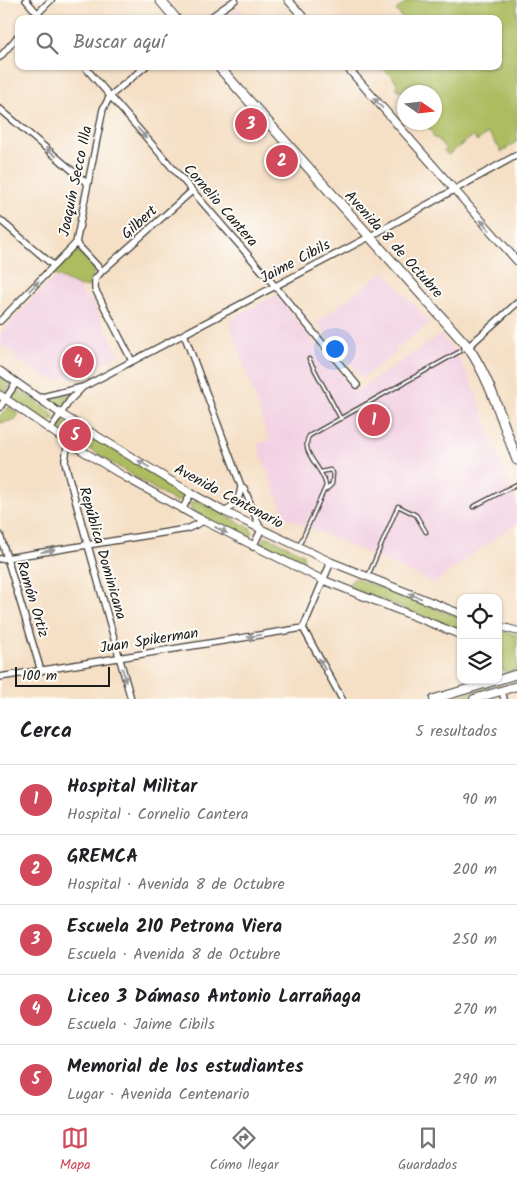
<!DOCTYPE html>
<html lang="es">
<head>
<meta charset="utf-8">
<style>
	:root { --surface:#fff; --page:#f6f6f6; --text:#202124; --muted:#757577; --line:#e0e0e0; --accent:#d1495b }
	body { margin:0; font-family:Kalam,sans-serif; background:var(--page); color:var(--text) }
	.controls { position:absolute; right:15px; bottom:15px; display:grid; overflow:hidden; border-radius:10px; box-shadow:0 1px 4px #0004 }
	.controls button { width:45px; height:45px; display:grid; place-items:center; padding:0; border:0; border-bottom:1px solid var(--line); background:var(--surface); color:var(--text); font:25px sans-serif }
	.compass { position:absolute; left:397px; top:85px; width:45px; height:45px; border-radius:50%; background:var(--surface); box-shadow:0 1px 4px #0004; rotate:104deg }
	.scale { position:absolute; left:15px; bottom:12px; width:95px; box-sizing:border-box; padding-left:5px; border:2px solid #1c1c1c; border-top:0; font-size:14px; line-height:18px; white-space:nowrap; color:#1c1c1c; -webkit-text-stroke:4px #fdfcf7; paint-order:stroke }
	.you { position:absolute; left:334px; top:348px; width:18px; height:18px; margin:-12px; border:4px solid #fff; border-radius:50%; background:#1a73e8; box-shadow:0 0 0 8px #1a73e833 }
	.badge { display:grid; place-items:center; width:32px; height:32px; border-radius:50%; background:var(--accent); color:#fff; font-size:16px; font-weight:700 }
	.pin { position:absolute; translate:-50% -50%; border:2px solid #fff; box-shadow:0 1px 5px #0006 }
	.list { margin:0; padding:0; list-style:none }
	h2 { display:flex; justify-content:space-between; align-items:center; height:65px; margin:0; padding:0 20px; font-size:21px }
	h2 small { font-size:16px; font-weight:400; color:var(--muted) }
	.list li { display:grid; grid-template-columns:32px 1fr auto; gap:15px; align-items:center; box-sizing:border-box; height:70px; padding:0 20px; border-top:1px solid var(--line) }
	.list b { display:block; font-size:19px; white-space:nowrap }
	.list p { margin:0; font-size:16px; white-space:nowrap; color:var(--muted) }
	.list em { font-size:16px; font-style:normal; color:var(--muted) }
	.icon { flex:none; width:28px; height:28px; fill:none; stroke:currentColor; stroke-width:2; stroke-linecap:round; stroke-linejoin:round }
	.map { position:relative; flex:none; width:517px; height:699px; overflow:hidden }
	.search { position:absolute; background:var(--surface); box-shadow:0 1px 4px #0004; left:15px; right:15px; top:15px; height:55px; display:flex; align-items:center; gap:12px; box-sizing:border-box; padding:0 18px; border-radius:10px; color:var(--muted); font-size:19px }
	.sheet { height:415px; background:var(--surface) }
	nav { display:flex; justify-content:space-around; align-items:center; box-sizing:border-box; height:70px; border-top:1px solid var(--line); background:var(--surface); font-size:14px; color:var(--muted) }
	nav a { display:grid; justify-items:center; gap:2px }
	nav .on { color:var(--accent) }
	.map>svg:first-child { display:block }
</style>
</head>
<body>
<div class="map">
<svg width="517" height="699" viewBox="0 0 517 699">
	<rect width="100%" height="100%" fill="#fdfcf7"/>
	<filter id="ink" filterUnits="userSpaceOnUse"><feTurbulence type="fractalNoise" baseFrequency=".02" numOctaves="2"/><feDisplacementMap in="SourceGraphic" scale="10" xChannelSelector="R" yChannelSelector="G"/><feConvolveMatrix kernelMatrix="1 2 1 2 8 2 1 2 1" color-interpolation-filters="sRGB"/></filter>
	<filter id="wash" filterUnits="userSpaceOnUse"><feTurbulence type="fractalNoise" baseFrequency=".0096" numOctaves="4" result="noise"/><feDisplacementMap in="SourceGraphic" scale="20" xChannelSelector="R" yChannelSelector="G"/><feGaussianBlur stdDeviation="1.12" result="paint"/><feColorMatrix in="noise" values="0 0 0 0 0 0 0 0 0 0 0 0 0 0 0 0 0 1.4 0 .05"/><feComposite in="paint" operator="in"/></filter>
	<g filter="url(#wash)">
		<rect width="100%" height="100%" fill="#f5dfc5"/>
		<path fill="#f2cfe2" d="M240,8L248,19H223Z
			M384,271L430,323L396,349V353L362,378L317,323Z
			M58,278L80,288L85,299L90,297L119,354L72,380L70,377L58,380L47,378L23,363L22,364L15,360L17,356L0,344V335L7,326L53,279Z
			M276,295L355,392L440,335L454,350L469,376L517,505V524L512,526L434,583L285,517L257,444L269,440L229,320Z"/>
		<path fill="#acbc5f" stroke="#646c3e" d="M410,0H517V141L502,152L488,133L477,141L473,136L448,155L444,151L446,149L437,138L435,139L432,135L433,133L424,123L434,122V92H404V95L401,90L399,91L396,87L398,85L390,73L388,74L385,70L387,68L386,66H396L397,68L399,66H498V19H403L396,10Z
			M73,252H80L94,267C96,275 88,278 89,286L80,287L52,274Z
			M0,376L9,383V388L7,391L0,390Z
			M80,389L72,394L62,407L52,402L53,399Z
			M19,392H23L50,411L54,417L53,420L49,423L46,422L17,402L14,398L15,395Z
			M8,407L19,414L15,420L0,423V416Z
			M67,422L181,491L183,495L182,500L177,502L174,501L62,432L60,427L61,424Z
			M197,500L250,528L253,533L249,538H244L193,511L190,506L191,503Z
			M268,537L303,554L304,561L302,564H298L263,547L262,541L264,538Z
			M355,578L461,618V631L352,588L350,582Z
			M498,630L517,635V669L507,672L502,670L498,658Z
			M490,686L492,691L464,699H448Z"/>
	</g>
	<g filter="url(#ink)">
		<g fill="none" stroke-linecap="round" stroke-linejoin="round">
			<defs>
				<path id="service" d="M309,359L341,419
					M321,472L330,470L333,473L332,484L326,490
					M473,507L517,484
					M299,546L326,486C324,468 299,453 309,436L466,348
					M368,576L398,506L416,515L426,532"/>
				<path id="minor" d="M26,0L42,19
					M32,19L51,0
					M208,19L235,0
					M0,57L19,35
					M84,66L275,286L357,385
					M0,109L88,184
					M0,220L54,266
					M76,243L102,271L95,279V289L132,361
					M102,271L192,191
					M0,321L76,243L103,109L110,96L146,66
					M184,334L241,486L244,488L261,530L253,547
					M468,347L517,303
					M38,398L83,387L369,237L517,155
					M0,407L16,383
					M50,430L70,400L82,388
					M68,442L65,460L66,467L131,699
					M182,510L191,493
					M225,512C235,504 240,499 241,486
					M0,535L41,671
					M0,559L187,529L204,521
					M303,628L342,699
					M303,628L331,562
					M0,677L303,628
					M502,691L504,699"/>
				<path id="tertiary" d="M288,0L305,19
					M346,66L517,261
					M0,371L61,414L191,493L225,512L331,562L461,614
					M0,395L68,442L125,477L204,521L323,580L461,635
					M498,626L517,631"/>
				<path id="secondary" d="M498,680L517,674
					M434,699L498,680
					M474,699L517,686"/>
				<path id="primary" d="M160,0L176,19
					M218,66L468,347C491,380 502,422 517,460"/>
			</defs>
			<use href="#service" stroke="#3d3935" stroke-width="5"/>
			<use href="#minor" stroke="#3d3935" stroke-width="8"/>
			<use href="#tertiary" stroke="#3d3935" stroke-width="9"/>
			<use href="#secondary" stroke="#3d3935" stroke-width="10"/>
			<use href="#primary" stroke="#3d3935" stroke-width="11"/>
			<use href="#service" stroke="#fff" stroke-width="2.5"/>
			<use href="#minor" stroke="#fff" stroke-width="5.5"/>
			<use href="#tertiary" stroke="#fff" stroke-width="7"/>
			<use href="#secondary" stroke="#fff" stroke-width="8"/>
			<use href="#primary" stroke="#fff" stroke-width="9"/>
		</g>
		<defs><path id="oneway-solid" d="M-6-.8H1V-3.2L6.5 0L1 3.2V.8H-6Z" transform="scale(1.25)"/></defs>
		<g fill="#999">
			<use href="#oneway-solid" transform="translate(378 103) rotate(-131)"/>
			<use href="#oneway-solid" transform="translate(142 133) rotate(49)"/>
			<use href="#oneway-solid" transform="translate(51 152) rotate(-139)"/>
			<use href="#oneway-solid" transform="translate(485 225) rotate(-132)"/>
			<use href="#oneway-solid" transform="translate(34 286) rotate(-46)"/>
			<use href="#oneway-solid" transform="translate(144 464) rotate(-148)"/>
			<use href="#oneway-solid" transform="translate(221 530) rotate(27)"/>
			<use href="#oneway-solid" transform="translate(48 551) rotate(-10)"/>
			<use href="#oneway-solid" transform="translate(415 596) rotate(-159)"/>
			<use href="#oneway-solid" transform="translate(254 636) rotate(171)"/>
			<use href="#oneway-solid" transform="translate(322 664) rotate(-119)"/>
			<use href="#oneway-solid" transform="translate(124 675) rotate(75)"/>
		</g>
	</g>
	<g text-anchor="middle" stroke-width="4" stroke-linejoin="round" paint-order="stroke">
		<g font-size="15" fill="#1c1c1c" stroke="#fdfcf7">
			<text transform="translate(75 181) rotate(-78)" y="5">Joaquín Secco Illa</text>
			<text transform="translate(221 205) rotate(49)" y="5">Cornelio Cantera</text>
			<text transform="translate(139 222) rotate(-42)" y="5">Gilbert</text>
			<text transform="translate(394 244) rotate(48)" y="5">Avenida 8 de Octubre</text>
			<text transform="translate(295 261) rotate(-28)" y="5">Jaime Cibils</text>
			<text transform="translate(229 496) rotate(28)" y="5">Avenida Centenario</text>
			<text transform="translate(103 553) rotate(74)" y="5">República Dominicana</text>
			<text transform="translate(33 599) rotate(73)" y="5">Ramón Ortiz</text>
			<text transform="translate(149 640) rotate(-9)" y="5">Juan Spikerman</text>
		</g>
	</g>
</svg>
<div class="controls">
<button><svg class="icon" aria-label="locate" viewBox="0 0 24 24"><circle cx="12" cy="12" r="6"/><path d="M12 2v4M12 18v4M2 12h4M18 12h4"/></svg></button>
<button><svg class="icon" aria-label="layers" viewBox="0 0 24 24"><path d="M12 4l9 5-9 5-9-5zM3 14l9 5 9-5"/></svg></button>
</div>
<svg class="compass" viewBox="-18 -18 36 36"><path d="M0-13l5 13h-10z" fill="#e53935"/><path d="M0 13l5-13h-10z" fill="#757577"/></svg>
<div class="scale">100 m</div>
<div class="you"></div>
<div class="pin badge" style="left:374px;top:420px">1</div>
<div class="pin badge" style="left:282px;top:161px">2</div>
<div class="pin badge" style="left:251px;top:124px">3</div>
<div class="pin badge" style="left:78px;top:362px">4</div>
<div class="pin badge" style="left:75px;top:435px">5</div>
<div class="search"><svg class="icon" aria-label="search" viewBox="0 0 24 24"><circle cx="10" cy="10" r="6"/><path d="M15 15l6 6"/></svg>Buscar aquí</div>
</div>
<section class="sheet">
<h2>Cerca<small>5 resultados</small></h2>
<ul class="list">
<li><span class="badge">1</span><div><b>Hospital Militar</b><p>Hospital · Cornelio Cantera</p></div><em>90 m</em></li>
<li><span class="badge">2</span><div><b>GREMCA</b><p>Hospital · Avenida 8 de Octubre</p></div><em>200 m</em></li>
<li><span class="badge">3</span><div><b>Escuela 210 Petrona Viera</b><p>Escuela · Avenida 8 de Octubre</p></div><em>250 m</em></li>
<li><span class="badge">4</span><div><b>Liceo 3 Dámaso Antonio Larrañaga</b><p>Escuela · Jaime Cibils</p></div><em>270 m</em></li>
<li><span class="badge">5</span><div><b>Memorial de los estudiantes</b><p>Lugar · Avenida Centenario</p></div><em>290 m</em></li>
</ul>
</section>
<nav>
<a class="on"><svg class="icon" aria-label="map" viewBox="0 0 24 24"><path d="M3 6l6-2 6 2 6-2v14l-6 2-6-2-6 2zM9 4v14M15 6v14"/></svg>Mapa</a>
<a><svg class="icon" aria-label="directions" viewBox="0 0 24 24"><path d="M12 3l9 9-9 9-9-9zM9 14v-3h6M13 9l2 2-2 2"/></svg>Cómo llegar</a>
<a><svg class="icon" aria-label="saved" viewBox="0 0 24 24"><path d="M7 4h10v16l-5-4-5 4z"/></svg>Guardados</a>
</nav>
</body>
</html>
